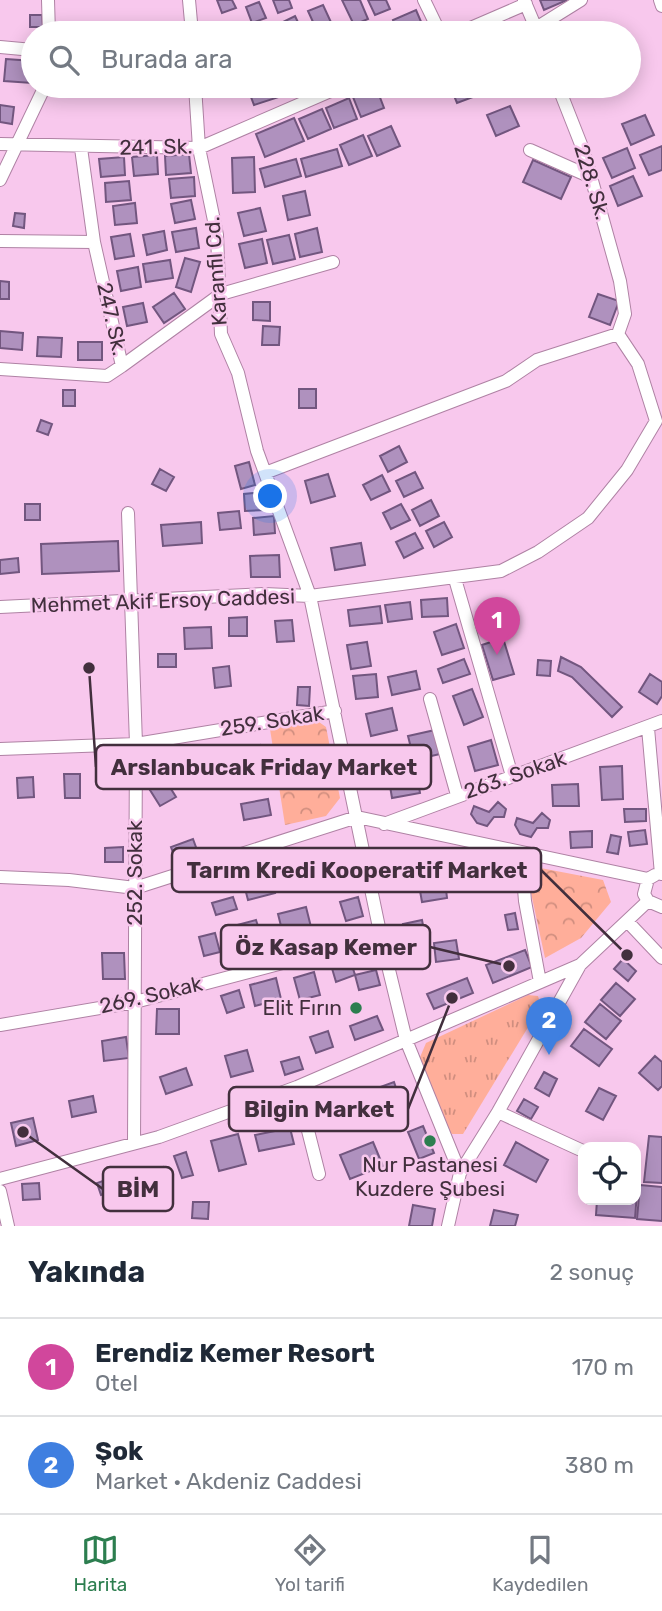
<!DOCTYPE html>
<html lang="tr">
<head>
<meta charset="utf-8">
<style>
	:root { --surface:#fff; --page:#f6f6f7; --text:#1f2937; --muted:#747a83; --line:#e0e1e3; --accent:#2c7e4f }
	body { margin:0; font-family:Rubik,sans-serif; background:var(--page); color:var(--text) }
	.controls { position:absolute; right:21px; bottom:21px; display:grid; overflow:hidden; border-radius:14px; box-shadow:0 4px 18px #0003 }
	.controls button { width:63px; height:63px; display:grid; place-items:center; padding:0; border:0; border-bottom:2px solid var(--line); background:var(--surface); color:var(--text); font:35px sans-serif }
	.you { position:absolute; left:271px; top:497px; width:24px; height:24px; margin:-18px; border:5px solid #fff; border-radius:50%; background:#1a73e8; box-shadow:0 0 0 10px #1a73e833 }
	.badge { display:grid; place-items:center; width:46px; height:46px; border-radius:50%; background:var(--accent); color:#fff; font-size:23px; font-weight:700 }
	.pin { position:absolute; translate:-50% -58px; filter:drop-shadow(0 2px 4px #0008) }
	.pin::after { content:''; position:absolute; top:37px; width:24px; height:21px; background:inherit; clip-path:polygon(0 0,100% 0,50% 100%) }
	.list { margin:0; padding:0; list-style:none }
	h2 { display:flex; justify-content:space-between; align-items:center; height:91px; margin:0; padding:0 28px; font-size:30px }
	h2 small { font-size:23px; font-weight:400; color:var(--muted) }
	.list li { display:grid; grid-template-columns:46px 1fr auto; gap:21px; align-items:center; box-sizing:border-box; height:98px; padding:0 28px; border-top:2px solid var(--line) }
	.list b { display:block; font-size:26px; white-space:nowrap }
	.list p { margin:0; font-size:23px; white-space:nowrap; color:var(--muted) }
	.list em { font-size:23px; font-style:normal; color:var(--muted) }
	.icon { flex:none; width:38px; height:38px; fill:none; stroke:currentColor; stroke-width:2; stroke-linecap:round; stroke-linejoin:round }
	.map { position:relative; flex:none; width:662px; height:1226px; overflow:hidden }
	.search { position:absolute; background:var(--surface); box-shadow:0 4px 18px #0003; left:21px; right:21px; top:21px; height:77px; display:flex; align-items:center; gap:18px; box-sizing:border-box; padding:0 24px; border-radius:38px; color:var(--muted); font-size:26px }
	.sheet { height:287px; background:var(--surface) }
	nav { display:flex; justify-content:space-around; align-items:center; box-sizing:border-box; height:98px; border-top:2px solid var(--line); background:var(--surface); font-size:19px; color:var(--muted) }
	nav a { display:grid; justify-items:center; gap:4px }
	nav .on { color:var(--accent) }
	.map>svg:first-child { display:block }
</style>
</head>
<body>
<div class="map">
<svg width="662" height="1226" viewBox="0 0 662 1226">
	<defs>
		<pattern id="grass-tufts" width="24" height="20" patternUnits="userSpaceOnUse" patternTransform="scale(1.75)"><rect width="24" height="20" fill="#ffae9a"/><path d="M3 7l-1-3M5 7V3M7 7l1-3M15 17l-1-3M17 17v-4M19 17l1-3" fill="none" stroke="#d08e7f"/></pattern>
		<pattern id="forest-crowns" width="20" height="18" patternUnits="userSpaceOnUse" patternTransform="scale(1.75)"><rect width="20" height="18" fill="#ffae9a"/><path d="M2 6a3 3 0 1 1 6 0M12 15a3 3 0 1 1 6 0" fill="none" stroke="#d08e7f"/></pattern>
	</defs>
	<rect width="100%" height="100%" fill="#f8c8ed"/>
	<path fill="url(#grass-tufts)" d="M528,995L538,996L541,1006L463,1134H452L445,1127L418,1062L426,1043Z"/>
	<path fill="url(#forest-crowns)" d="M319,722L326,727L340,798L326,816L285,825L270,729Z
		M525,865L603,880L611,902L581,938L545,958Z"/>
	<path fill="#af91be" stroke="#72567f" stroke-width="2" d="M217,0H232L236,8L222,13Z
		M273,0H289L292,8L278,13Z
		M342,0H360L368,19L354,25Z
		M368,0H386L390,9L375,15Z
		M540,0H567L544,10Z
		M259,2L266,18L252,23L246,7Z
		M323,5L335,31L330,33H318L308,11Z
		M416,10L425,31L398,33L393,20Z
		M30,15H42L43,27H30Z
		M295,16L303,33H286L281,23Z
		M6,59L33,61L32,83L4,81Z
		M257,86H278L282,96L254,105L248,89Z
		M450,86H477L481,94L457,103Z
		M376,87L384,108L361,117L353,97Z
		M349,98L357,119L334,128L326,108Z
		M0,105L14,107L12,124L0,122Z
		M510,106L519,126L496,136L487,115Z
		M322,109L331,129L308,139L299,119Z
		M645,115L654,135L631,145L622,124Z
		M294,118L304,141L265,157L256,134Z
		M391,126L400,146L377,156L368,136Z
		M363,135L372,156L349,165L340,145Z
		M662,146V170L649,175L640,155Z
		M627,148L635,168L612,178L603,158Z
		M337,149L342,166L306,177L301,159Z
		M189,154L191,173L166,175L165,156Z
		M157,155L158,174L134,176L132,157Z
		M124,157L125,175L101,177L99,159Z
		M254,157L255,192L233,193L232,158Z
		M296,159L301,176L265,187L260,169Z
		M533,160L571,177L561,199L523,182Z
		M633,176L642,196L618,206L610,186Z
		M194,177L195,196L171,198L169,179Z
		M129,181L131,200L106,202L105,183Z
		M305,191L310,215L288,220L283,196Z
		M191,200L195,219L175,223L171,204Z
		M135,203L137,223L115,225L113,206Z
		M260,208L266,231L244,236L238,213Z
		M15,213L25,214L24,228L13,226Z
		M196,228L199,248L176,252L172,232Z
		M317,228L322,252L300,257L295,234Z
		M164,231L167,250L147,255L143,235Z
		M130,234L134,256L115,259L111,237Z
		M289,235L295,259L273,264L267,240Z
		M262,239L267,263L245,268L239,244Z
		M185,258L200,262L191,292L176,287Z
		M170,260L173,278L146,282L143,264Z
		M138,267L141,287L121,291L117,271Z
		M0,281L9,282V299H0Z
		M174,293L185,309L164,323L153,307Z
		M598,294L619,301L610,325L589,317Z
		M253,302H270V321L253,320Z
		M143,303L147,322L127,326L123,307Z
		M263,326L280,327L279,345H262Z
		M0,331L23,333L22,350L0,348Z
		M38,337L62,338L61,357L37,356Z
		M78,342H102V360H78Z
		M299,389H316V408H299Z
		M63,390H75V406H63Z
		M41,420L52,424L48,435L37,431Z
		M399,446L407,462L388,472L380,456Z
		M249,462L255,485L241,489L235,466Z
		M160,469L174,477L166,491L152,484Z
		M415,472L423,488L404,497L396,481Z
		M328,474L335,496L311,503L305,481Z
		M382,475L390,491L371,500L363,485Z
		M265,492L266,510L245,511L244,494Z
		M431,500L439,516L420,526L412,510Z
		M25,504H40V520H25Z
		M401,504L410,520L391,529L383,513Z
		M239,511L241,528L220,530L218,513Z
		M274,516L275,533L254,535L253,518Z
		M201,522L202,543L163,546L161,525Z
		M444,522L452,537L434,547L426,531Z
		M415,533L423,548L404,558L396,542Z
		M118,541L119,571L42,574L41,544Z
		M361,543L365,565L335,570L331,548Z
		M279,555L280,577H251L250,556Z
		M18,558L19,572L0,574V560Z
		M447,598L448,616L422,617L421,600Z
		M410,602L412,619L388,622L385,605Z
		M380,606L382,623L350,626L348,610Z
		M247,617V636H229V618Z
		M292,620L294,641L277,642L275,621Z
		M456,624L464,648L442,655L434,632Z
		M211,627L212,648L185,649L184,628Z
		M503,638L514,674L493,680L482,645Z
		M367,642L371,666L351,669L347,645Z
		M158,654H176V667H158Z
		M561,657L581,667L622,707L612,717L572,677L558,671Z
		M464,659L470,674L443,683L438,669Z
		M538,660L551,661L550,676L537,675Z
		M229,666L231,686L215,688L213,668Z
		M416,671L420,689L392,695L388,677Z
		M376,674L378,697L356,699L353,676Z
		M650,674L662,682V696L657,704L639,692Z
		M298,687H310L309,706L297,705Z
		M472,689L483,717L464,725L453,696Z
		M392,708L397,730L371,736L366,714Z
		M435,730L440,754L414,760L408,736Z
		M491,740L498,765L475,771L468,747Z
		M260,745L268,769L253,774L245,750Z
		M622,766L623,799L602,800L600,767Z
		M64,774H80V798H65Z
		M417,775L420,793L392,798L389,780Z
		M33,777L34,797L18,798L17,778Z
		M166,781L176,797L160,806L150,790Z
		M578,784L579,806H553L552,785Z
		M268,799L271,815L244,820L241,804Z
		M498,802L506,809L504,817H494L487,826L477,823L471,814L474,806L489,812Z
		M624,809H646V821L625,822Z
		M542,813L550,820L548,828H537L531,837L520,834L515,825L517,818L533,823Z
		M645,830L647,844L630,846L628,832Z
		M592,831V847L571,848L570,832Z
		M611,835L621,837L618,854L607,852Z
		M193,839L197,850L175,858L171,847Z
		M123,847V862H105V848Z
		M268,870L275,893L248,900L242,877Z
		M445,881L447,898L422,902L419,885Z
		M233,897L237,909L216,915L212,903Z
		M358,897L363,916L346,921L340,902Z
		M306,907L311,927L283,934L278,914Z
		M515,913L518,929L508,930L505,915Z
		M256,920L263,942L233,951L226,928Z
		M422,920L425,936L406,940L403,924Z
		M215,933L220,952L204,956L199,937Z
		M456,940L459,959L436,962L434,943Z
		M525,950L532,967L493,983L486,965Z
		M102,953H124L125,979H103Z
		M350,959L355,975L336,982L331,965Z
		M623,959L636,971L628,981L614,969Z
		M376,970L380,985L359,990L355,975Z
		M314,972L320,995L300,1000L294,978Z
		M276,978L281,999L255,1006L250,985Z
		M467,978L473,993L434,1009L427,994Z
		M616,983L635,999L620,1016L601,1000Z
		M239,990L244,1007L227,1013L221,996Z
		M600,1004L621,1021L606,1039L585,1022Z
		M157,1009H179V1034H156Z
		M377,1016L383,1030L355,1040L350,1026Z
		M584,1029L612,1049L599,1066L571,1046Z
		M328,1031L333,1047L316,1053L310,1037Z
		M126,1037L129,1058L104,1061L102,1041Z
		M247,1050L253,1071L231,1077L225,1056Z
		M655,1056L662,1062V1086L658,1090L639,1073Z
		M299,1057L303,1069L285,1075L281,1062Z
		M186,1068L192,1085L166,1094L160,1077Z
		M544,1072L557,1079L549,1096L535,1088Z
		M394,1082L398,1094L373,1103L369,1091Z
		M599,1088L616,1096L603,1120L586,1111Z
		M93,1096L96,1112L72,1117L69,1101Z
		M524,1099L538,1107L531,1119L517,1111Z
		M33,1118L38,1140L16,1146L11,1123Z
		M423,1126L434,1153L419,1159L408,1132Z
		M290,1128L294,1144L259,1151L255,1135Z
		M238,1134L246,1164L219,1171L211,1141Z
		M649,1136L662,1137V1183L644,1182Z
		M373,1142L383,1166L350,1179L340,1155Z
		M516,1142L548,1160L536,1182L504,1165Z
		M186,1152L193,1175L182,1178L174,1156Z
		M163,1167L169,1190L138,1199L131,1177Z
		M120,1175L125,1188L101,1195L97,1183Z
		M39,1183L40,1199L23,1200L22,1184Z
		M640,1185L662,1187V1221L637,1219Z
		M636,1192L637,1193L635,1218L596,1215L597,1200H636Z
		M193,1202H209L208,1219L192,1218Z
		M413,1205L435,1209L432,1226H409Z
		M494,1210L518,1215L515,1226H490Z"/>
	<g fill="none" stroke-linecap="round" stroke-linejoin="round">
		<defs>
			<path id="minor" d="M48,0L49,33
				M189,0L192,33
				M424,0L440,33
				M524,0L538,33
				M660,0L662,6
				M536,28L581,0
				M459,33L526,4
				M0,47L33,50
				M195,86L199,148L217,235L221,334L238,373L257,451L310,596L501,571L538,552L588,518L627,470L656,421L638,364L618,334L625,314L620,281L584,152L558,86
				M0,144L199,148L342,86
				M81,148L94,242
				M530,150L591,177
				M0,180L45,86
				M0,241L94,242L122,366L107,376L0,369
				M122,366L221,294L333,262
				M265,473L506,381L537,360L618,334
				M128,513L136,744L134,1143
				M455,579L512,776
				M0,607L264,594L310,596L381,937L406,1040L460,1173
				M430,699L457,795
				M648,728L661,874
				M0,749L136,744L335,711
				M384,824L662,721
				M521,853L525,901L540,982
				M655,875L648,879L644,894L648,901L662,907
				M0,877L69,880L135,888L357,817L648,879
				M627,921L662,958
				M0,1025L135,1002L381,937
				M297,1087L319,1174
				M498,1112L583,1151
				M0,1179L159,1137L297,1087L580,965
				M0,1191L8,1226
				M448,1226L460,1173L498,1112L580,965L648,901"/>
		</defs>
		<use href="#minor" stroke="#af82a4" stroke-width="14"/>
		<use href="#minor" stroke="#fff" stroke-width="12"/>
	</g>
	<g fill="#2c7e4f" stroke="#f8c8ed" stroke-width="2.5">
		<circle cx="356" cy="1008" r="7"/>
		<circle cx="430" cy="1141" r="7"/>
	</g>
	<g text-anchor="middle" stroke-width="5" stroke-linejoin="round" paint-order="stroke">
		<g font-size="21" fill="#422f3d" stroke="#f8c8ed">
			<text transform="translate(156 147) rotate(-1)" y="7">241. Sk.</text>
			<text transform="translate(592 182) rotate(73)" y="7">228. Sk.</text>
			<text transform="translate(216 271) rotate(-94)" y="7">Karanfil Cd.</text>
			<text transform="translate(112 319) rotate(77)" y="7">247. Sk.</text>
			<text transform="translate(163 601) rotate(-2)" y="7">Mehmet Akif Ersoy Caddesi</text>
			<text transform="translate(272 721) rotate(-9)" y="7">259. Sokak</text>
			<text transform="translate(515 775) rotate(-19)" y="7">263. Sokak</text>
			<text transform="translate(135 873) rotate(-90)" y="7">252. Sokak</text>
			<text transform="translate(151 995) rotate(-13)" y="7">269. Sokak</text>
		</g>
		<g font-size="21" fill="#422f3d" stroke="#f8c8ed" text-anchor="end">
			<text x="342" y="1015">Elit Fırın</text>
			<text x="430" y="1172" text-anchor="middle">Nur Pastanesi<tspan x="430" dy="24">Kuzdere Şubesi</tspan></text>
		</g>
	</g>
	<path fill="none" stroke="#422f3d" stroke-width="2.5" d="M89 668L96 767M627 955L541 870M509 966L430 947M452 998L408 1109M23 1132L103 1189"/>
	<g fill="#422f3d" stroke="#f8c8ed" stroke-width="2.5">
		<circle cx="89" cy="668" r="7"/>
		<circle cx="627" cy="955" r="7"/>
		<circle cx="509" cy="966" r="7"/>
		<circle cx="452" cy="998" r="7"/>
		<circle cx="23" cy="1132" r="7"/>
	</g>
	<g fill="#f8c8ed" stroke="#422f3d" stroke-width="2.5">
		<rect x="96" y="745" width="335" height="44" rx="7"/>
		<rect x="172" y="848" width="369" height="44" rx="7"/>
		<rect x="221" y="925" width="209" height="44" rx="7"/>
		<rect x="229" y="1087" width="179" height="44" rx="7"/>
		<rect x="103" y="1167" width="70" height="44" rx="7"/>
	</g>
	<g font-size="23" text-anchor="middle" font-weight="bold" fill="#422f3d">
		<text x="264" y="775">Arslanbucak Friday Market</text>
		<text x="357" y="878">Tarım Kredi Kooperatif Market</text>
		<text x="326" y="955">Öz Kasap Kemer</text>
		<text x="319" y="1117">Bilgin Market</text>
		<text x="138" y="1197">BİM</text>
	</g>
</svg>
<div class="controls">
<button><svg class="icon" aria-label="locate" viewBox="0 0 24 24"><circle cx="12" cy="12" r="6"/><path d="M12 2v4M12 18v4M2 12h4M18 12h4"/></svg></button>
</div>
<div class="you"></div>
<div class="pin badge" style="left:497px;top:655px;background:#d1479c">1</div>
<div class="pin badge" style="left:549px;top:1055px;background:#3f7fe0">2</div>
<div class="search"><svg class="icon" aria-label="search" viewBox="0 0 24 24"><circle cx="10" cy="10" r="6"/><path d="M15 15l6 6"/></svg>Burada ara</div>
</div>
<section class="sheet">
<h2>Yakında<small>2 sonuç</small></h2>
<ul class="list">
<li><span class="badge" style="background:#d1479c">1</span><div><b>Erendiz Kemer Resort</b><p>Otel</p></div><em>170 m</em></li>
<li><span class="badge" style="background:#3f7fe0">2</span><div><b>Şok</b><p>Market · Akdeniz Caddesi</p></div><em>380 m</em></li>
</ul>
</section>
<nav>
<a class="on"><svg class="icon" aria-label="map" viewBox="0 0 24 24"><path d="M3 6l6-2 6 2 6-2v14l-6 2-6-2-6 2zM9 4v14M15 6v14"/></svg>Harita</a>
<a><svg class="icon" aria-label="directions" viewBox="0 0 24 24"><path d="M12 3l9 9-9 9-9-9zM9 14v-3h6M13 9l2 2-2 2"/></svg>Yol tarifi</a>
<a><svg class="icon" aria-label="saved" viewBox="0 0 24 24"><path d="M7 4h10v16l-5-4-5 4z"/></svg>Kaydedilen</a>
</nav>
</body>
</html>
